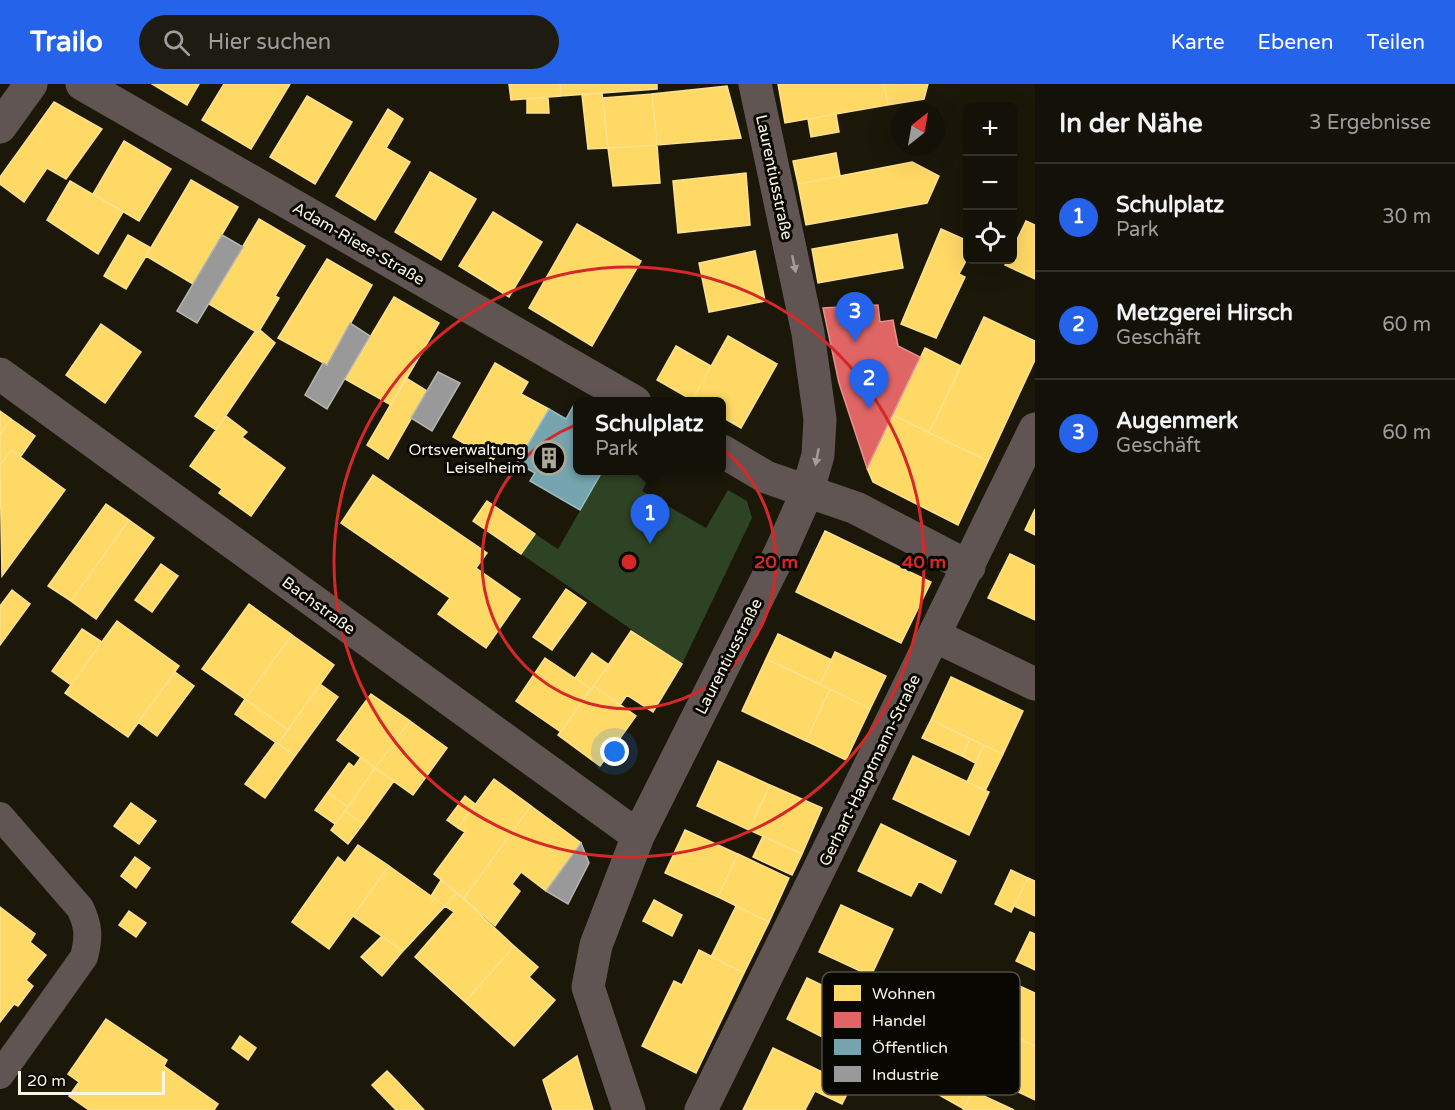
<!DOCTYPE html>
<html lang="de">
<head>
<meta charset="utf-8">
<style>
	:root { --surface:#141208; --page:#1d1b12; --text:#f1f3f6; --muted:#9d9e9c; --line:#333229; --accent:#2563eb }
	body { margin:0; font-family:"Varela Round",sans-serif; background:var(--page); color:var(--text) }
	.controls { position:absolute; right:18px; top:18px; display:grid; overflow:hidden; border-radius:9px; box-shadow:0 6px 24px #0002 }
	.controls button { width:54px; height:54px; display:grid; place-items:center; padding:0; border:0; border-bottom:2px solid var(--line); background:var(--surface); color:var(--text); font:30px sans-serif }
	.compass { position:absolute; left:891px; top:18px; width:54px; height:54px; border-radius:50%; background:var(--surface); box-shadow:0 6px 24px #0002; rotate:31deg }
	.scale { position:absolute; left:18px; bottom:15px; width:147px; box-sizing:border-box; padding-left:6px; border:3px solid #f8f5e5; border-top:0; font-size:16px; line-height:21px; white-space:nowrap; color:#f8f5e5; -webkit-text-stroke:4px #090701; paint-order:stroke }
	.you { position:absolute; left:615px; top:668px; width:21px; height:21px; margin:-15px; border:4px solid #fff; border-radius:50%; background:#1a73e8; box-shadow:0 0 0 9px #1a73e833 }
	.badge { display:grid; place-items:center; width:39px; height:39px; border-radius:50%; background:var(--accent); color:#fff; font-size:20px; font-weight:700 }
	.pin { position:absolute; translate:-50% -50px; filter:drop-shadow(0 2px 3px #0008) }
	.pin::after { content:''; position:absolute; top:32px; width:21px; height:18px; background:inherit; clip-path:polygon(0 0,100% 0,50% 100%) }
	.popup { position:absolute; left:573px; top:313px; width:153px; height:78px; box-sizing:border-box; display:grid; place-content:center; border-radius:9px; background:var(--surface); filter:drop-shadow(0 2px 4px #0005); font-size:20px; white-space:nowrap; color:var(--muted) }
	.popup b { font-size:22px; color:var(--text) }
	.popup::after { content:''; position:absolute; left:50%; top:100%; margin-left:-12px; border:12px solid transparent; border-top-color:var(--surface) }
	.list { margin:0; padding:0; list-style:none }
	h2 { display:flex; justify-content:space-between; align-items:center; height:78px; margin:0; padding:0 24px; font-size:26px }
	h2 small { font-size:20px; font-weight:400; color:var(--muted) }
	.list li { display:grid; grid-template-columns:39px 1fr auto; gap:18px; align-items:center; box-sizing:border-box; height:108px; padding:0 24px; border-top:2px solid var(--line) }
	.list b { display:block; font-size:22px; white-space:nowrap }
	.list p { margin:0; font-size:20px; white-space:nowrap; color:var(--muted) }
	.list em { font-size:20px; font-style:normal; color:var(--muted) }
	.icon { flex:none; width:33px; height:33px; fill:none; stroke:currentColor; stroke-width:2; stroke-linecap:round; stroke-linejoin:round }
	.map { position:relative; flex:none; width:1035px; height:1026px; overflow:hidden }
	header { display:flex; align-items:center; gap:36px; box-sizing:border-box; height:84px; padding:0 30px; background:var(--accent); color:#fff }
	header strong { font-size:28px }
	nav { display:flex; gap:33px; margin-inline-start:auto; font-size:21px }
	.search { width:420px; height:54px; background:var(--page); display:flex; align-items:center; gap:15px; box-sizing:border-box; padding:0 21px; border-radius:33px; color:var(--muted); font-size:22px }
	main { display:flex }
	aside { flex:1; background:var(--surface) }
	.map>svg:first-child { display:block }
</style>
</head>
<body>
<header>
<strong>Trailo</strong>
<div class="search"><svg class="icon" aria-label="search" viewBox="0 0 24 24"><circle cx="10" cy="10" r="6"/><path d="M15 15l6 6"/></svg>Hier suchen</div>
<nav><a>Karte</a><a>Ebenen</a><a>Teilen</a></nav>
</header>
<main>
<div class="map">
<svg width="1035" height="1026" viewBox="0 0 1035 1026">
	<rect width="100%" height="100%" fill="#1b180a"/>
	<path fill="#2e4224" d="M603,387H653L642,407L706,444L728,406L747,417L752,434L682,580L521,470L535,450L558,465Z"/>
	<path fill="#ffd966" stroke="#fde18c" stroke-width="1.5" d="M152,0H199L187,21Z
		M224,0H290L251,65L202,36Z
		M509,0H560L561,12L511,16Z
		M560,0H657V5L561,12Z
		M778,0H884L888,21L785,39Z
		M884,0H928L924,15L888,21Z
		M727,2L741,54L657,61L652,10Z
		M602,9L608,64L588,65L582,11Z
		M652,10L657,61L608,64L603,14Z
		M307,12L352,38L315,100L270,73Z
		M548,14L549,29H527V15Z
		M54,18L102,45L66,95L47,84L24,118L0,100V93Z
		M388,25L403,35L386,64L410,78L375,136L336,112Z
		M836,30L839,48L811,53L808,35Z
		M124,57L171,85L139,137L93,110Z
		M657,61L660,99L613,102L608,64Z
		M836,69L840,92L798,100L793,77Z
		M912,78L939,92L927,119L806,141L798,100Z
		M430,88L476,115L441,176L395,148Z
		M746,89L750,141L678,149L673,97Z
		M191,96L238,123L193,200L146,172Z
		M70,97L123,128L98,170L47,136Z
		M493,128L542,158L509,213L459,182Z
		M259,135L305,162L275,212L279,214L258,249L209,220Z
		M1026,137L1035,141V195L1005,181L1008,176H1012V166Z
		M577,140L641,177L592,262L529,224Z
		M941,145L968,157V173L959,190L965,193L936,254L901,240Z
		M897,150L903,184L818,199L812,165Z
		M128,151L151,164L126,205L104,192Z
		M755,167L765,217L709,228L699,179Z
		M327,175L372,201L327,281L278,254Z
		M394,213L439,239L391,321L345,295Z
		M984,233L1035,257V276L988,377L929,349Z
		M101,240L141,268L105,319L66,291Z
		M260,246L275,259L216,346L195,332L255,248L258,249Z
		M728,252L777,280L741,344L722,333V318L692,316Z
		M676,262L711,282L692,316L657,296Z
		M925,264L961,282L929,349L893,331Z
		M495,279L528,298L521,310L549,325L523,368L504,357L493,376L453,353Z
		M406,294L427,307L388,375L367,361Z
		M0,327L11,335L0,351Z
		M893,331L988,377L958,441L873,398L867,384Z
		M226,332L247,348L242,353L285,384L251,432L219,409L222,405L190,382Z
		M11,335L35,352L21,372L11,366L0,381V351Z
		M11,366L65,406L2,492L0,381Z
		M373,391L487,469L476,484L520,515L486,564L438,530L450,514L341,439Z
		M487,417L535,450L521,470L473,437Z
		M106,420L129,436L71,517L48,502Z
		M1035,425V451L1025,446Z
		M129,436L154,454L96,535L71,517Z
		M825,447L931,498L901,559L796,508Z
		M1010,470L1035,482V536L988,514Z
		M161,480L178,492L152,528L135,516Z
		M566,505L586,519L552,566L533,553Z
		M12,506L30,520L0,561V522Z
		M249,520L292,551L245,615L202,585Z
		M117,537L179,582L128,653L65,609Z
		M82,545L102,558L71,601L52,587Z
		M631,547L682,580L653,628L627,611L620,621L594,602Z
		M778,550L832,576L820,600L766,575Z
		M292,551L334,581L288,646L245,615Z
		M835,568L886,592L870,625L820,600Z
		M592,569L609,581L591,605L575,594Z
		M545,574L591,605L561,648L516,617Z
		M766,575L830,605L806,657L742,627Z
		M175,588L194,602L157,652L138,638Z
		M951,593L1023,627L1003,670L931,636Z
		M320,600L338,613L295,672L278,660Z
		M594,602L636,632L600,682L558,651Z
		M830,605L870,625L846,676L806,657Z
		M371,610L410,637L375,684L337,656Z
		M245,615L288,646L278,660L235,630Z
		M931,636L970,655L962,672L922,654Z
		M410,637L447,664L413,711L375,684Z
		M970,655L984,661L975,679L962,672Z
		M276,658L295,672L265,714L245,700Z
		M984,661L1003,670L985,707L967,698Z
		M913,672L989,708L969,751L893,715Z
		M361,673L375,684L348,723L328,708L349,679L354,683Z
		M718,677L770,701L749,746L697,722Z
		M375,684L394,697L363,740L345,727Z
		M494,695L531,722L464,814L434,790L465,748L458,744Z
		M770,701L822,724L802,770L749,746Z
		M328,708L348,723L335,740L315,726Z
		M465,712L475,720L458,744L447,736Z
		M131,719L156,737L139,760L114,742Z
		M531,722L581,759L546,807L521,788L512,800L520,807L495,842L464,814Z
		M345,727L363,740L348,760L331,746Z
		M881,740L956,777L941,809L919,797L911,812L858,787Z
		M685,746L738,770L718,813L665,789Z
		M763,752L802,770L792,791L753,773Z
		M358,761L389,782L329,865L292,838L338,773L345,779Z
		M738,770L789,794L769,838L718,813Z
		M135,773L150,784L136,804L121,792Z
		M389,782L445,822L403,867L353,832Z
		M1011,786L1028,794L1011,828L995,820Z
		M1028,794L1035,797V832L1014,822Z
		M441,796L457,809L445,822L431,812Z
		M457,809L514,862L465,918L415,873L454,828L445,822Z
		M654,816L682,831L672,852L643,837Z
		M841,821L893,845L871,892L819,868Z
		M736,822L769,838L744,889L711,873Z
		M0,823L35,850L30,858L46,871L26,896L33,902L18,922L14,920L0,938Z
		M129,827L146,839L136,853L119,841Z
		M1030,848L1035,850V886L1016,877Z
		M382,852L403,867L382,892L361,873Z
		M514,862L538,883L529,893L555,916L514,962L465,918Z
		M699,866L744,889L696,989L642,962L674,897L682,901Z
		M807,894L857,918L836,960L787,935Z
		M1011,898L1035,909V962L991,940Z
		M857,918L885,932L858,988L829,974Z
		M961,926L1035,962V1016L939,970Z
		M106,935L167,976L164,982L218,1020L214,1026H89L69,1012L79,998L68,990Z
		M240,952L256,964L248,976L232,964Z
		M773,964L851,1002L842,1020L815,1007L805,1026H743Z
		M577,972L593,1026H553L543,996Z
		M387,987L395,995L424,1026H396L372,1001Z
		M941,992L973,1007L964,1025L932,1007Z
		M973,1007L1014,1026H963Z"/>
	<path fill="#e06666" stroke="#e7918c" stroke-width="1.5" d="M878,221L880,238L893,236L898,262L920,273L867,384L839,299L823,224Z"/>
	<path fill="#76a5af" stroke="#9dbdbf" stroke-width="1.5" d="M576,317L578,319V386H603L580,426L530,397L535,389L517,379L549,325L566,335Z"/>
	<path fill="#999" stroke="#b6b5b0" stroke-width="1.5" d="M222,151L243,163L197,239L177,227Z
		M350,239L370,252L327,325L305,311L323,279L327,281Z
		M438,288L460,299L432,347L411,334Z
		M581,759L589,779L568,820L546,807Z"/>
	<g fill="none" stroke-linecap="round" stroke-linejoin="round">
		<path stroke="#605553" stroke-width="28" d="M0,732L80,824C89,842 89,854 84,873L0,991"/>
		<path stroke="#605553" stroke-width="33" d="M82,0L635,318
			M0,43L31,0
			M0,290L638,752
			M722,367L766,393L856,424L969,483
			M935,552L1035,600
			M629,1026L588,903L596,861L638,752L780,469L808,406L818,371L820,335L808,249L755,0
			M701,1026L1035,345"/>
	</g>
	<defs><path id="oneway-solid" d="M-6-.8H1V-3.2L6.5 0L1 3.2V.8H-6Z" transform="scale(1.5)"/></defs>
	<g fill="#a49d95">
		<use href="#oneway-solid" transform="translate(794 180) rotate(78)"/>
		<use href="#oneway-solid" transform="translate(817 373) rotate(101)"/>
	</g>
	<g fill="none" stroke="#d62828" stroke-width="3">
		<circle cx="629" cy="478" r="147"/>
		<circle cx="629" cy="478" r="295"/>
	</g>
	<defs>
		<symbol id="building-ring" viewBox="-11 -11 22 22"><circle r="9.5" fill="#090701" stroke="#aba898" stroke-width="1.5"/><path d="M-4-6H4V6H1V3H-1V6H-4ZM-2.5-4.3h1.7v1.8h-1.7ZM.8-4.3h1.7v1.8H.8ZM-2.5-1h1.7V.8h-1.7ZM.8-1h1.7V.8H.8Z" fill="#aba898"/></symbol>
	</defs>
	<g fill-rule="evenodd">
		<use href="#building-ring" x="530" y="355" width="38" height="38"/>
	</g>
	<g text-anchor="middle" stroke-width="6" stroke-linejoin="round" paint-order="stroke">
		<g font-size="16" fill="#f8f5e5" stroke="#090701">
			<text transform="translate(775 93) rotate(78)" y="6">Laurentiusstraße</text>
			<text transform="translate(359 159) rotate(30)" y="6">Adam-Riese-Straße</text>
			<text transform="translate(319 521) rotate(36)" y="6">Bachstraße</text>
			<text transform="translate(728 572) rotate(-63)" y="6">Laurentiusstraße</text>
			<text transform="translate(869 686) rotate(-64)" y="6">Gerhart-Hauptmann-Straße</text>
		</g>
		<g font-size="16" fill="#f8f5e5" stroke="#090701" text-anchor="end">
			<text x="526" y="371">Ortsverwaltung<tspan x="526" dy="18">Leiselheim</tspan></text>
		</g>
	</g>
	<rect x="822" y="888" width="198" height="123" rx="9" fill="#090701" stroke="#514e45" stroke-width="1.5"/>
	<rect x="834" y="901" width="27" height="16" fill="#ffd966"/>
	<rect x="834" y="928" width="27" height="16" fill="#e06666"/>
	<rect x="834" y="955" width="27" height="16" fill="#76a5af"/>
	<rect x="834" y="982" width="27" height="16" fill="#999"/>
	<g font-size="16" fill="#f8f5e5">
		<text x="872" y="915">Wohnen</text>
		<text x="872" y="942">Handel</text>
		<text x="872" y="969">Öffentlich</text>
		<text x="872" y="996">Industrie</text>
	</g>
	<circle cx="629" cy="478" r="9" fill="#d62828" stroke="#090701" stroke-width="3"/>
	<g font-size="18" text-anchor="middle" font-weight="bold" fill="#d62828" stroke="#090701" stroke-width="6" stroke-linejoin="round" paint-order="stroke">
		<text x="776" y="484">20 m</text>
		<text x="924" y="484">40 m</text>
	</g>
</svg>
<div class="controls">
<button>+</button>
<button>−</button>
<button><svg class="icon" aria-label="locate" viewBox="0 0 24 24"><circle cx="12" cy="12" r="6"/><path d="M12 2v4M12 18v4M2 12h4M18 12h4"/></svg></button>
</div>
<svg class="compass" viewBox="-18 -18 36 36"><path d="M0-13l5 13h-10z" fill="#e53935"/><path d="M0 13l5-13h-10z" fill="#9d9e9c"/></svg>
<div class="scale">20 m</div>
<div class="you"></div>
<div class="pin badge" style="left:650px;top:460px">1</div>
<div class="popup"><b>Schulplatz</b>Park</div>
<div class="pin badge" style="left:869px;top:325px">2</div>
<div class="pin badge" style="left:855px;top:258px">3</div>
</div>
<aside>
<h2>In der Nähe<small>3 Ergebnisse</small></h2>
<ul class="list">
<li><span class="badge">1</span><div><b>Schulplatz</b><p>Park</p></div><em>30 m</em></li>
<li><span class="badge">2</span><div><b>Metzgerei Hirsch</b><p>Geschäft</p></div><em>60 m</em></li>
<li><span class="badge">3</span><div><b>Augenmerk</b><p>Geschäft</p></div><em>60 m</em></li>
</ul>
</aside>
</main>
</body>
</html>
